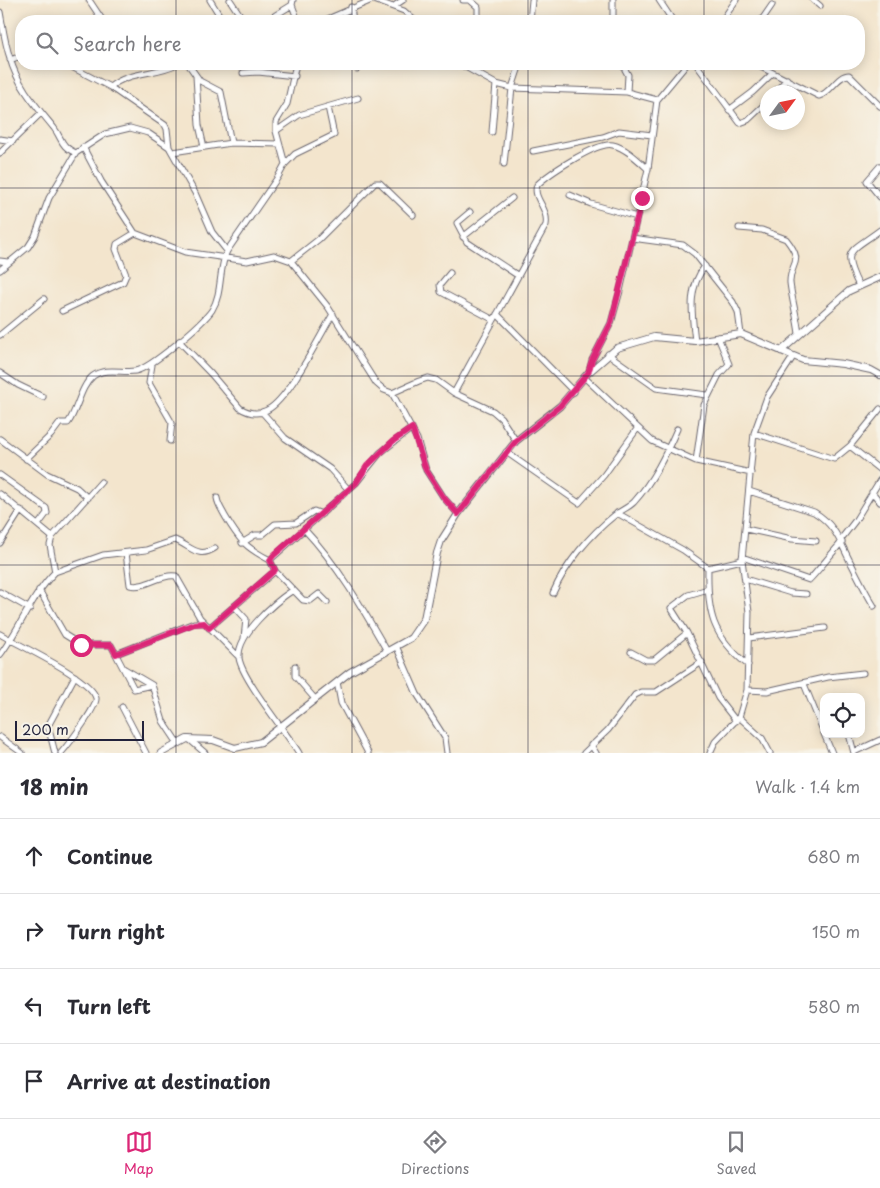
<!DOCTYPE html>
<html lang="en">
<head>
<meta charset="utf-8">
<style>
	:root { --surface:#fff; --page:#f2f2f3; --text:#2b2b33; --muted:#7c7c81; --line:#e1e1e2; --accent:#db2777 }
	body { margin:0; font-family:"Playpen Sans",sans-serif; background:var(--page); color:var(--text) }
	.controls { position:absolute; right:15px; bottom:15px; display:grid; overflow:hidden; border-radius:10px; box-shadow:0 2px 12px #0003 }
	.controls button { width:45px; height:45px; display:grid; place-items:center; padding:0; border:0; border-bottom:1px solid var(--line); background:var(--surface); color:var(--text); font:25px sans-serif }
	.compass { position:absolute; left:760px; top:85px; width:45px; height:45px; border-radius:50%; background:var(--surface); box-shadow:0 2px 12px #0003; rotate:57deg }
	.scale { position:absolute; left:15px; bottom:12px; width:129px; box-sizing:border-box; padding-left:5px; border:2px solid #22223b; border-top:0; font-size:14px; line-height:18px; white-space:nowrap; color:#22223b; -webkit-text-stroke:4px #f7f3e8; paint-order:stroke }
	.stop { position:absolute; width:15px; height:15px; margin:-11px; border:4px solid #db2777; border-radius:50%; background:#fff }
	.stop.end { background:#db2777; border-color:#fff; box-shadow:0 1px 5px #0008 }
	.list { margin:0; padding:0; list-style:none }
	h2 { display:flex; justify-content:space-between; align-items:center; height:65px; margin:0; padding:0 20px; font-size:21px }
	h2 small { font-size:16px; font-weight:400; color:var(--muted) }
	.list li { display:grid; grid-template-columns:32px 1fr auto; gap:15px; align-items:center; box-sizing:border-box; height:75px; padding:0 20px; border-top:1px solid var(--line) }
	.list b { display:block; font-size:19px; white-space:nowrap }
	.list em { font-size:16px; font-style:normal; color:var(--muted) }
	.icon { flex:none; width:28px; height:28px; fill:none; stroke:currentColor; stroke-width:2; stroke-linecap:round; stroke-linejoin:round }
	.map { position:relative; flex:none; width:880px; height:753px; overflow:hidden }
	.search { position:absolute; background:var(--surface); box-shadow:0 2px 12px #0003; left:15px; right:15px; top:15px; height:55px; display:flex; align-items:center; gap:12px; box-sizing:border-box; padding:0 18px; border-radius:20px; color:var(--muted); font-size:19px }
	.sheet { height:365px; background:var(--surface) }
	nav { display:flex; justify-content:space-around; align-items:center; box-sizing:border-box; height:70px; border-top:1px solid var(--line); background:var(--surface); font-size:14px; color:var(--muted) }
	nav a { display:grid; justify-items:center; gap:2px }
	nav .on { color:var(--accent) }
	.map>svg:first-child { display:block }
</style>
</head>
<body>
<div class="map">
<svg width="880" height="753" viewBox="0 0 880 753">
	<rect width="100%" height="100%" fill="#f7f3e8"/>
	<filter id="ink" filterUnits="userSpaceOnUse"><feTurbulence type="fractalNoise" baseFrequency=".02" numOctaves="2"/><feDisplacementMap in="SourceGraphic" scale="10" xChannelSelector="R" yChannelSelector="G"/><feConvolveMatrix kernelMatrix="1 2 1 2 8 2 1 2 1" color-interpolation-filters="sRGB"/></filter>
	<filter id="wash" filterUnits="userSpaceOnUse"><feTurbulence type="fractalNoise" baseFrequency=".0096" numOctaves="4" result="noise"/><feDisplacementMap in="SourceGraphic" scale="20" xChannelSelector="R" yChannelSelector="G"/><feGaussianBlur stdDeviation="1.12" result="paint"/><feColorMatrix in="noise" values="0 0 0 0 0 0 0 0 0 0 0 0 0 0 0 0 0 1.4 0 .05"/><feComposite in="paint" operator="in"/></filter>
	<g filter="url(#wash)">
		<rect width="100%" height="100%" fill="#f3e5cd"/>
	</g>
	<g filter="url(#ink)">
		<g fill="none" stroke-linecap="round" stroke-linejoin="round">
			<defs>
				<path id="minor" d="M89,0L103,21
					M210,0L223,21
					M230,0L244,21
					M374,0L404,11L415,21
					M463,0H469
					M470,0L478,7V21
					M613,0V21
					M659,0L673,21
					M813,0L820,6
					M292,5L298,21
					M394,6L403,0
					M351,7L353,21
					M0,12C3,28 5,44 10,58C17,85 37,107 54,128C63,140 60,146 76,153
					M266,21L292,5L293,0
					M323,21L372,0
					M530,21L532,0
					M722,21L736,0
					M761,21L772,5
					M10,60L21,56
					M66,64L110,87L165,125L167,129L169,147
					M188,64L200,81L221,92L231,143
					M357,64V69
					M460,64L496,84L512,88L627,92L657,100
					M622,64L628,75L627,92
					M696,64L740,123L748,120L768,101
					M755,64L819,96C831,93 837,75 849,75L880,106
					M243,73L258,72L295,76
					M196,76L199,125L204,147
					M110,87C129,71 156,75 177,64
					M775,92L787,79
					M729,110L753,92L773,73
					M276,131L299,115L358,98
					M492,132L496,84
					M0,139L13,141
					M83,147L101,181L135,233L185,252L247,261L274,255L291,261L328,307L376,383L384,390L392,393L419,381L428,378L436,380L454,393L493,411L501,418L516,441
					M533,151L603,137L619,131L652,135
					M173,152L231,143L279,144
					M0,153L41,113
					M285,164L295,154L334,135L328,107
					M504,164L512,88L520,64
					M880,166L867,181L880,197
					M570,195L591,204L637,217
					M470,212L457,223L467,242L517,275
					M739,228L762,230L786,239C806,264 789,263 790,283C792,300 797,317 799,334
					M463,237L512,198
					M632,238L683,245L695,254L733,302L738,312L741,334
					M0,261L8,262
					M291,261L319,239L375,183H380L413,215
					M0,270L28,247L35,236L49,198L76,153L105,134L130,128L148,133L169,147L195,193L212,232L227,251
					M450,273L440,285L441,292L494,320
					M859,286C840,249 851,252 880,230
					M62,311L123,282L126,275L116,249L117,244L135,233
					M497,314L574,392
					M0,335L44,299
					M179,341L211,374L240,408C248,413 258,415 267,410C289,399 319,337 333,314
					M695,341C692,314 687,289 705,266
					M608,354L656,388L707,395
					M152,365L149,383L172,423L170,441
					M589,372L592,360L611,323L620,291L648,169L657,100L687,64
					M0,373L18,385L43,397
					M584,377L652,441L696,461L751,473
					M392,393L417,439L426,470L444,498L458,514
					M454,393L546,225C549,208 532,198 537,185C548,174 598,141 613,145C626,148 638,160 648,169
					M262,412L285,438L330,469L348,489
					M754,433L834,459L850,446L880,409
					M0,439L47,474L77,488L88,498
					M850,446L880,470
					M506,452L579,503L604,475L637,429
					M26,459L51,435L60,423H68C78,409 80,387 93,376C105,367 122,373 135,371C150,369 202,324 212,310C223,292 218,270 227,251L278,177L285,164L276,131V122L287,104L296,64
					M696,461L704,405L719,375L729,364L718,337
					M0,475L46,508L47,513L38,525
					M749,491L814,512C837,526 840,543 852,565C859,579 866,593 874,606
					M872,492L880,502
					M0,494L52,537
					M217,498C218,505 222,510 225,516C239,540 246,548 270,560
					M617,513L683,550L708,568L742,560
					M304,529C338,565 363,609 387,651
					M746,529L792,539L816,541
					M841,539L855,521L880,480
					M0,543L21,510
					M242,543L255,535H262L275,524L296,523L314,511L322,514
					M126,553L130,585C146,589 161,573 176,576L200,618L239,657
					M742,557L809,580C812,578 836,548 842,542
					M708,568C707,613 712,636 748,665
					M55,572L103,555L146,550L175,540C192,547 198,559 215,548
					M745,579L791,593L806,594
					M708,589L688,595L671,608L687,633L718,698L736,721
					M39,590L65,635L81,645H111L123,668L152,685L163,721L177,742
					M293,590C275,602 237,634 239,658C242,679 286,732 299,753
					M0,592L30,609
					M553,593C566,563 590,535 615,515C621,510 628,508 634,502C653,481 666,454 677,429
					M327,602L319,594L310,601L303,600L275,571L270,560L356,483L380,453L412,428
					M234,606L246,619L244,638
					M209,628L275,571
					M0,634C20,646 91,678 96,698C98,706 68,745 61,753
					M749,638L825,628
					M397,648L417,694L445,738L447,753
					M631,652L646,660H654L687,633
					M116,654L194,623H204
					M0,655C19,630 32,595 55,572L50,545L52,537L101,482
					M295,666V676L315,699
					M123,668L134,689L152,685
					M337,682L341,703L368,753
					M804,684L824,733
					M747,690L767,691L828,677L863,673
					M122,707L146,753
					M739,717L762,738L770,753
					M824,734L832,753
					M849,734L854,753
					M0,737L22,753
					M189,739L205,753
					M591,745L596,753
					M854,752L880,740
					M55,753L48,726L75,676
					M584,753L608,730L635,695L641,692H656L702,662
					M710,753L715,742L739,717L747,690L749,612L742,560L754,433L767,397L793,357"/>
				<path id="tertiary" d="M781,351L849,291L880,277
					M161,753L187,739L213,740L235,748L261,742L350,672L411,638L424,619L437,553L441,541L458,514L516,441L560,406L588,373L617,348L654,337L695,341L741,334L803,360L843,364L871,370L880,375"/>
			</defs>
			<use href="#minor" stroke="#6b666e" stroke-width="7"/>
			<use href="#tertiary" stroke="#6b666e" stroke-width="8"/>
			<use href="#minor" stroke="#fff" stroke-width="5"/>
			<use href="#tertiary" stroke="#fff" stroke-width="6"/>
		</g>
	</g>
	<g fill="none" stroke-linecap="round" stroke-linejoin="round" filter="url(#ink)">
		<path stroke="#db2777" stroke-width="6" d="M81,645H111L116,654L194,624L204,623L209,628L275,570L270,560L274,555L356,483L367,466L393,441L412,428L426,470L444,498L458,514L516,441L560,406L588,373L592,360L611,323L642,198"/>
	</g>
	<path fill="none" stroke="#22223b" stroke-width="1" stroke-opacity="0.55" d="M176,0V21M352,0V21M528,0V21M704,0V21M176,64V753M352,64V753M528,64V753M704,64V753M0,188H880M0,376H880M0,565H880"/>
</svg>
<div class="controls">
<button><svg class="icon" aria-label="locate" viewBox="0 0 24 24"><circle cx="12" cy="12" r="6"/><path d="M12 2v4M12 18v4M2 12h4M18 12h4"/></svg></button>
</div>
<svg class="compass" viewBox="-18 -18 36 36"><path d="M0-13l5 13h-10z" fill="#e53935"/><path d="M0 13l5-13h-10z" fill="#7c7c81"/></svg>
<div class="scale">200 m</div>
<div class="stop" style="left:81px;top:645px"></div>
<div class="stop end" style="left:642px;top:198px"></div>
<div class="search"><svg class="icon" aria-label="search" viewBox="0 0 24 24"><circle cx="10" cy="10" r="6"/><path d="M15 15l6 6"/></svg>Search here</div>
</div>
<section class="sheet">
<h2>18 min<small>Walk · 1.4 km</small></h2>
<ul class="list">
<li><svg class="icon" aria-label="ahead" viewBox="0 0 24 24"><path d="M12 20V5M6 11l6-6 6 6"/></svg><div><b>Continue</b></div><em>680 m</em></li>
<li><svg class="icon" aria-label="right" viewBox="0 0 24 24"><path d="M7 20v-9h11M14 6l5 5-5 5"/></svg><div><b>Turn right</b></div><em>150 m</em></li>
<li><svg class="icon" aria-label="left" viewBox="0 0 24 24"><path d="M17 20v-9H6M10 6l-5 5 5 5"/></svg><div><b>Turn left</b></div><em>580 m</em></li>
<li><svg class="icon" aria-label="arrive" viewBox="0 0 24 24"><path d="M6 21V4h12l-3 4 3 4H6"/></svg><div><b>Arrive at destination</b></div></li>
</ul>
</section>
<nav>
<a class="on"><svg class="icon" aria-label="map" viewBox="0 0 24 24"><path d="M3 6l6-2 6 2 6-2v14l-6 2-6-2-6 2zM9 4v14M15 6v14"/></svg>Map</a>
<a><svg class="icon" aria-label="directions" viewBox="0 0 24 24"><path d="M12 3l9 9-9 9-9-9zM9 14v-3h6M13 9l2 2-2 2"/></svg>Directions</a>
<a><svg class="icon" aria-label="saved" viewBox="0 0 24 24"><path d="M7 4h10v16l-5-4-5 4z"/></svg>Saved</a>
</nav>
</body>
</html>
